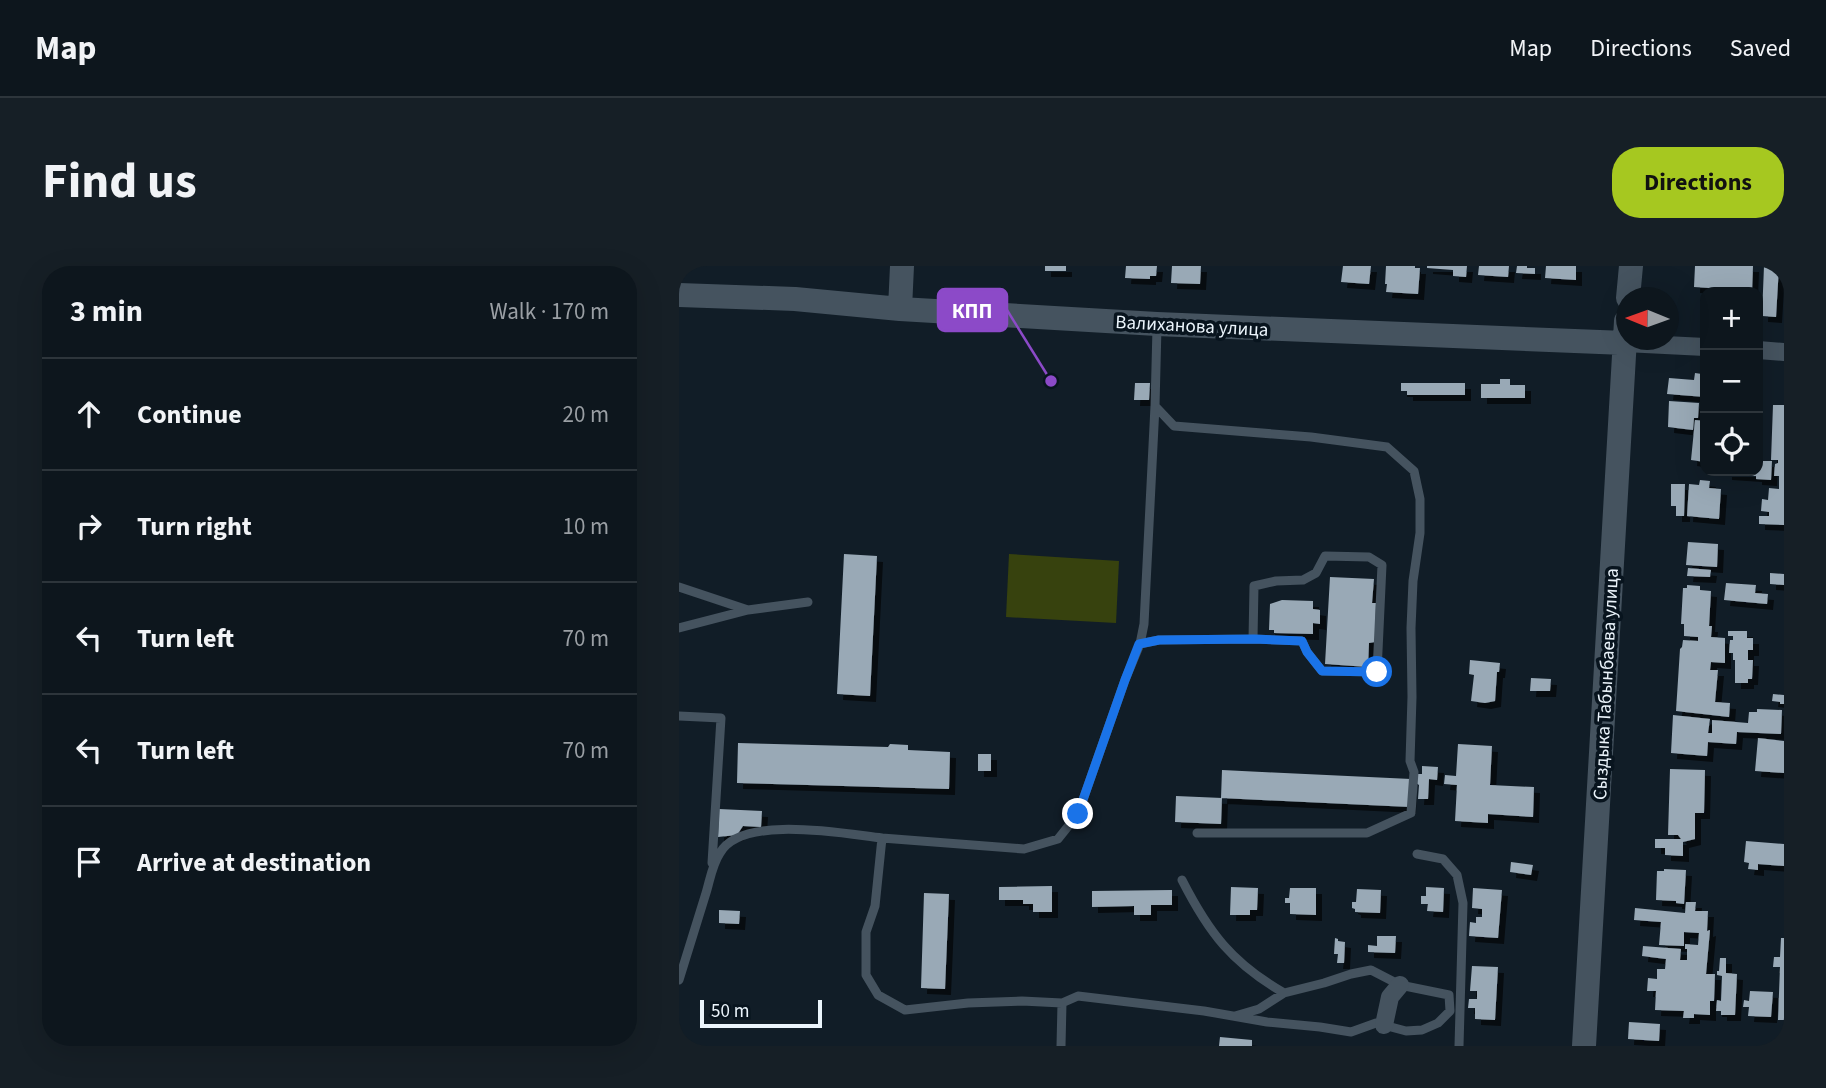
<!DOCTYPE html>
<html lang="en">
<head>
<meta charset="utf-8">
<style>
	:root { --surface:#0d161d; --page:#161f26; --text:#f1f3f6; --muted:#9a9fa4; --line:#2d353b; --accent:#a6c820 }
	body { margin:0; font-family:"Source Sans 3",sans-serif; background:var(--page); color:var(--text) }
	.controls { position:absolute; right:21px; top:21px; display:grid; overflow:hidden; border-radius:14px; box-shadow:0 7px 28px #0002 }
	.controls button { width:63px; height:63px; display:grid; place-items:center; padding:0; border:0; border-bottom:2px solid var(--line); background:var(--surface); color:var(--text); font:35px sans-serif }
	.compass { position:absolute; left:937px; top:21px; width:63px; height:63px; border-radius:50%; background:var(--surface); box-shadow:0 7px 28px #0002; rotate:271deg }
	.scale { position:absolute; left:21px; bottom:18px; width:122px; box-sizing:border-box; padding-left:7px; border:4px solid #ebf4fb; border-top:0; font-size:19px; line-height:24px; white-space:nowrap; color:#ebf4fb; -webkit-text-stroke:5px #08141e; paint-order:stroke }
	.stop { position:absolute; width:21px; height:21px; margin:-16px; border:5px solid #1a73e8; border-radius:50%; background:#fff }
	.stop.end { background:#1a73e8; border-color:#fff; box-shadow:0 2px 7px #0008 }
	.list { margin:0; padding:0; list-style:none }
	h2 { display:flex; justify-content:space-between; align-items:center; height:91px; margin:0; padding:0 28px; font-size:30px }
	h2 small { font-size:23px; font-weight:400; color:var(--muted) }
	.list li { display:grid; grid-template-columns:46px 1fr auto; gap:21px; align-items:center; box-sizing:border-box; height:112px; padding:0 28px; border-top:2px solid var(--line) }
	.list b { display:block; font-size:26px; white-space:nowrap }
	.list em { font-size:23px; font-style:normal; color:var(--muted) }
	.icon { flex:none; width:38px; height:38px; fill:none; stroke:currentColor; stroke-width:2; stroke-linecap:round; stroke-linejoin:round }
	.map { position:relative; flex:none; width:1105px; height:780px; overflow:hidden; border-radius:28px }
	header { display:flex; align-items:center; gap:42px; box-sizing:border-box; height:98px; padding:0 35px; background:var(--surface); border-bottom:2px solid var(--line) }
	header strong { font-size:33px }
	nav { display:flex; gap:38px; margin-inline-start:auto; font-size:24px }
	.intro { display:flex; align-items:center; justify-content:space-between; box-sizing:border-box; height:168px; padding:0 42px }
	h1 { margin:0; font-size:49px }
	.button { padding:18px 32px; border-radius:28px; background:var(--accent); color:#111; font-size:24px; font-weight:700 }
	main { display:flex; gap:42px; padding:0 42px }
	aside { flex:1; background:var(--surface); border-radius:28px; box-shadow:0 7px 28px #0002 }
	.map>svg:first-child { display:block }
</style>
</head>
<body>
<header>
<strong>Map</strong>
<nav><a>Map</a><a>Directions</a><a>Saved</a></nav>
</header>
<div class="intro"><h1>Find us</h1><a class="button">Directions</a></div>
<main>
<aside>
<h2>3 min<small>Walk · 170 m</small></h2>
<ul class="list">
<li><svg class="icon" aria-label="ahead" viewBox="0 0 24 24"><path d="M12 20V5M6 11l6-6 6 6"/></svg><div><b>Continue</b></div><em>20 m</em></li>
<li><svg class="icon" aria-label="right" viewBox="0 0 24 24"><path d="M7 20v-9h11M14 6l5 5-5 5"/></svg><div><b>Turn right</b></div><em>10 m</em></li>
<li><svg class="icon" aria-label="left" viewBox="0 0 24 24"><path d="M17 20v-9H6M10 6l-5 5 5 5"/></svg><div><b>Turn left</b></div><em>70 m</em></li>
<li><svg class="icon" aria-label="left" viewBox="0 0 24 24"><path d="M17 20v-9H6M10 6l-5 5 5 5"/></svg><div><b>Turn left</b></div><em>70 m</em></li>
<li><svg class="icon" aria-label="arrive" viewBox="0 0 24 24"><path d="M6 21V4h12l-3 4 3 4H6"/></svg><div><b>Arrive at destination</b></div></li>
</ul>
</aside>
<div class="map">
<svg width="1105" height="780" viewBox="0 0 1105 780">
	<defs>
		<filter id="shadow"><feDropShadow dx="6" dy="6" stdDeviation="0" flood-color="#0009"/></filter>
	</defs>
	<rect width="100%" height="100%" fill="#111d27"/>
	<path fill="#37420e" d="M330,288L440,295L437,357L327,351Z"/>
	<path fill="#99a9b6" filter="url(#shadow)" d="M366,0H387V5H366Z
		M447,0H478L477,10H471V13L446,12Z
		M493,0H522L521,18L492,17Z
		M664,0H692L690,18L662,16Z
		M707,0H736V2H741L739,28L707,26L708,18H706Z
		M748,0H788L787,11L774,10V4L748,2Z
		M800,0H830L829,11L799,9Z
		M838,0H848V2H856V8L837,7Z
		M867,0H897V14L866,12Z
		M1016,0H1074L1073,26H1046V23L1015,21Z
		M1085,0H1100L1097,51L1083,50Z
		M1016,107L1023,108L1022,114L1026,115V131L988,128L990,112L1015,114Z
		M821,113H831V119H846V132H802V118H821Z
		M456,117H471L470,134H455Z
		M722,117H786V129H728V125H722Z
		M990,135L1020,137L1019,152H1015L1014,164L989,161Z
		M1094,139H1105V259L1080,258V250H1090V246L1082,245L1083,233L1089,234L1090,222L1100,223V210H1095L1096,198L1099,197V194H1092Z
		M1016,154L1026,155V196L1012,194Z
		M1080,195H1093L1092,214L1077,213V210L1047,208V205H1079Z
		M1021,214L1031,215L1030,222L1042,223L1040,253L1008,250L1010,218L1020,219Z
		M992,218H1006L1005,250H997V240H992Z
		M1009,276L1039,278L1038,301L1007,299Z
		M165,288L198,290L191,430L158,428Z
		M1009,302L1032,304L1031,311L1008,310Z
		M1091,307L1105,308V319L1091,318Z
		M651,311L695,313L693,337H697L696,376L690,377L689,401L646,398Z
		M1047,317L1077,319L1076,327L1089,328L1088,338L1045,334Z
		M1008,319L1021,320V324L1032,325L1030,360H1033L1032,371L1046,372V397L1032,396L1031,404H1039L1036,436L1051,437L1050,451L997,445L1001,383L1003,381L1004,374L1019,375V371L1005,370V358H1002L1004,322H1008Z
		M603,334L634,335V343L641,344V358L634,357V368L595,367V364H590L591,338Z
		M1049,365H1068V372H1074V384H1069V394H1074L1073,413H1069V417H1056V394H1054V387H1050L1051,374H1054V370H1049Z
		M791,394L821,397L820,406H818L816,435L806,437L792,435L795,409L790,408Z
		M852,412L872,413L871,425H851Z
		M1094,428L1105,429V438H1101V436L1093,435Z
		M1078,443L1103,444L1102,468L1058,466L1057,478L1029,476L1028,490L992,487L994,449L1031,453L1029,467H1033V454L1069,457L1070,446H1078Z
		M1079,472L1105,475V507L1076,505Z
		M59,477L209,481L211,478L229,479V484L271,486L270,523L58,517Z
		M779,478L813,480L811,519L855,521L854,551L809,548V557L776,555L778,519L765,518L766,509L777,510Z
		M299,488H312V505H299Z
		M743,500L759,501L758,514L750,513L749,533H739L740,519L737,517V508H743Z
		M991,503L1026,504L1025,547H1016V573L1004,576V590L986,589V582H976V573H1002L999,569H989Z
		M543,504L732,513L731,541L542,532Z
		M497,530L543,532L542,558L496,556Z
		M40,543L83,545L82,561L64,560L58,569L39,571Z
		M1067,575L1105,578V600L1079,598V604L1069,603L1070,597L1065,596Z
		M832,596L854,599L852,609L831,606Z
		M985,603L1007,604L1005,638L997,637V635L977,634L978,605H985Z
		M373,620V646H354V638H344V634H320V621Z
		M552,621L579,622L578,644H571V649H551Z
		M747,621L765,622L764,646L748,645L749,638H742V630H747Z
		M611,622H637V649L611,648V637H606V632H610Z
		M794,622L823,624L819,672L790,670L791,656L797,657V651H803V643L793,642Z
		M678,623L702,624L701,647L676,646V643L673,642V636H677Z
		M493,624V639H472V649H455V640L413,641V625Z
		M245,627L270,628L266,723L242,722Z
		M1007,636H1017L1016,645H1029L1028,665L1031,664L1027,708H1036L1035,735H1031V749L1015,748V752H1004L1005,745L976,744L977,725H968L969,712L978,713V703H986L987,693L963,690L964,680L1002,683L1001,694H1008V683H1006V678L1019,679L1020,667L1005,666V680L980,679L982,656L955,654L956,642L1006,647Z
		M40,644L61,645L60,658L40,657Z
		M698,670H717L716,687L689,686V679L698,680Z
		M656,672L659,673V675L666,676L665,697H658L659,688H655Z
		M1102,672H1105V754H1099L1101,701H1094L1095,691H1101Z
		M1041,692H1047V707L1058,708L1056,749H1042V745H1037L1038,734L1042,735L1043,710L1038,709V705H1040Z
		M793,700L819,701L816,754L796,753V742H789L790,733H798V725H791Z
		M1071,725L1094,726L1092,751L1069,750L1070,741H1064L1065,734L1070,735Z
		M950,756L981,758L980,775L949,773Z
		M541,771L573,774V780H540Z"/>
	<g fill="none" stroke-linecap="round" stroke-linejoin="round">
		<path stroke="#45535f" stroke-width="9" d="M478,61L476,140L495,160L632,171L708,181L735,205L741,233V267L734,315L732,362L733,431L731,495L735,506L732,547L688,567H518
			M0,321L69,344L0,362
			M69,344L129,336
			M461,378L480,374L574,373L623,375L628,386L643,405L698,406L703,299L690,291L646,290L637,307L624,314L597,315L575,320L574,373
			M0,450L42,452L33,597
			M738,588L764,593L778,609L784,637L780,780
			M503,614C530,667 553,697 605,727
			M0,714C9,685 18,656 27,627C31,614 33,599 41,587C63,548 166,568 203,572
			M383,737L399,730L525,745L588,756L641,761L672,766L697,757L727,765L743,764L759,757L771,745L770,729L721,719L692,704L672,708L645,717L605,727L580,743L556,750
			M382,780L383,737L343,735L289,737L226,744L199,729L187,709V666L196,640L203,572L345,583L379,573L399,548L446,414L461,378L465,358L476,140"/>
		<path stroke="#45535f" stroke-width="18" d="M946,77L1026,81
			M1079,84L1105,86
			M705,759L711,731L721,719"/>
		<path stroke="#45535f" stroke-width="24" d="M0,29L116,33L221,43L478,58L946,77
			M949,32L952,0
			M221,43L223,0
			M905,780L947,55"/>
	</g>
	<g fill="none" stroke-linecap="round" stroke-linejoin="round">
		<path stroke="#1a73e8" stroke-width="9" d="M399,548L446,414L460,378L480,374L575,373L623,375L628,386L643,405L698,406"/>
	</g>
	<g text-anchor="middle" stroke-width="7" stroke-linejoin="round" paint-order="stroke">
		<g font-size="19" fill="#ebf4fb" stroke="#08141e">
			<text transform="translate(513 59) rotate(3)" y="7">Валиханова улица</text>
			<text transform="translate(926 418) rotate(-87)" y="7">Сыздыка Табынбаева улица</text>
		</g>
	</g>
	<path fill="none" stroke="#8c4ac8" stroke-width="2.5" d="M372 115L328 44"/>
	<circle fill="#8c4ac8" stroke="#08141e" stroke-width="2.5" cx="372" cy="115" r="7"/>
	<rect fill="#8c4ac8" stroke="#8c4ac8" stroke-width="2.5" x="259" y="23" width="69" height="42" rx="7"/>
	<g font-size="21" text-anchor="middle" font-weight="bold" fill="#fff">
		<text x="293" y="52">КПП</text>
	</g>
</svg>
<div class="controls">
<button>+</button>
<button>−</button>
<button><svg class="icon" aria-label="locate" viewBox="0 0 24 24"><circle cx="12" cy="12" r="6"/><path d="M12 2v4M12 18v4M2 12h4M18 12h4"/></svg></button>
</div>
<svg class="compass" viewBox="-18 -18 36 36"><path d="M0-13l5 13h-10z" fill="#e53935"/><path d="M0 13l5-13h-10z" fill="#9a9fa4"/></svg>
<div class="scale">50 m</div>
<div class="stop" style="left:698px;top:406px"></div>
<div class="stop end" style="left:399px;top:548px"></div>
</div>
</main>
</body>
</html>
